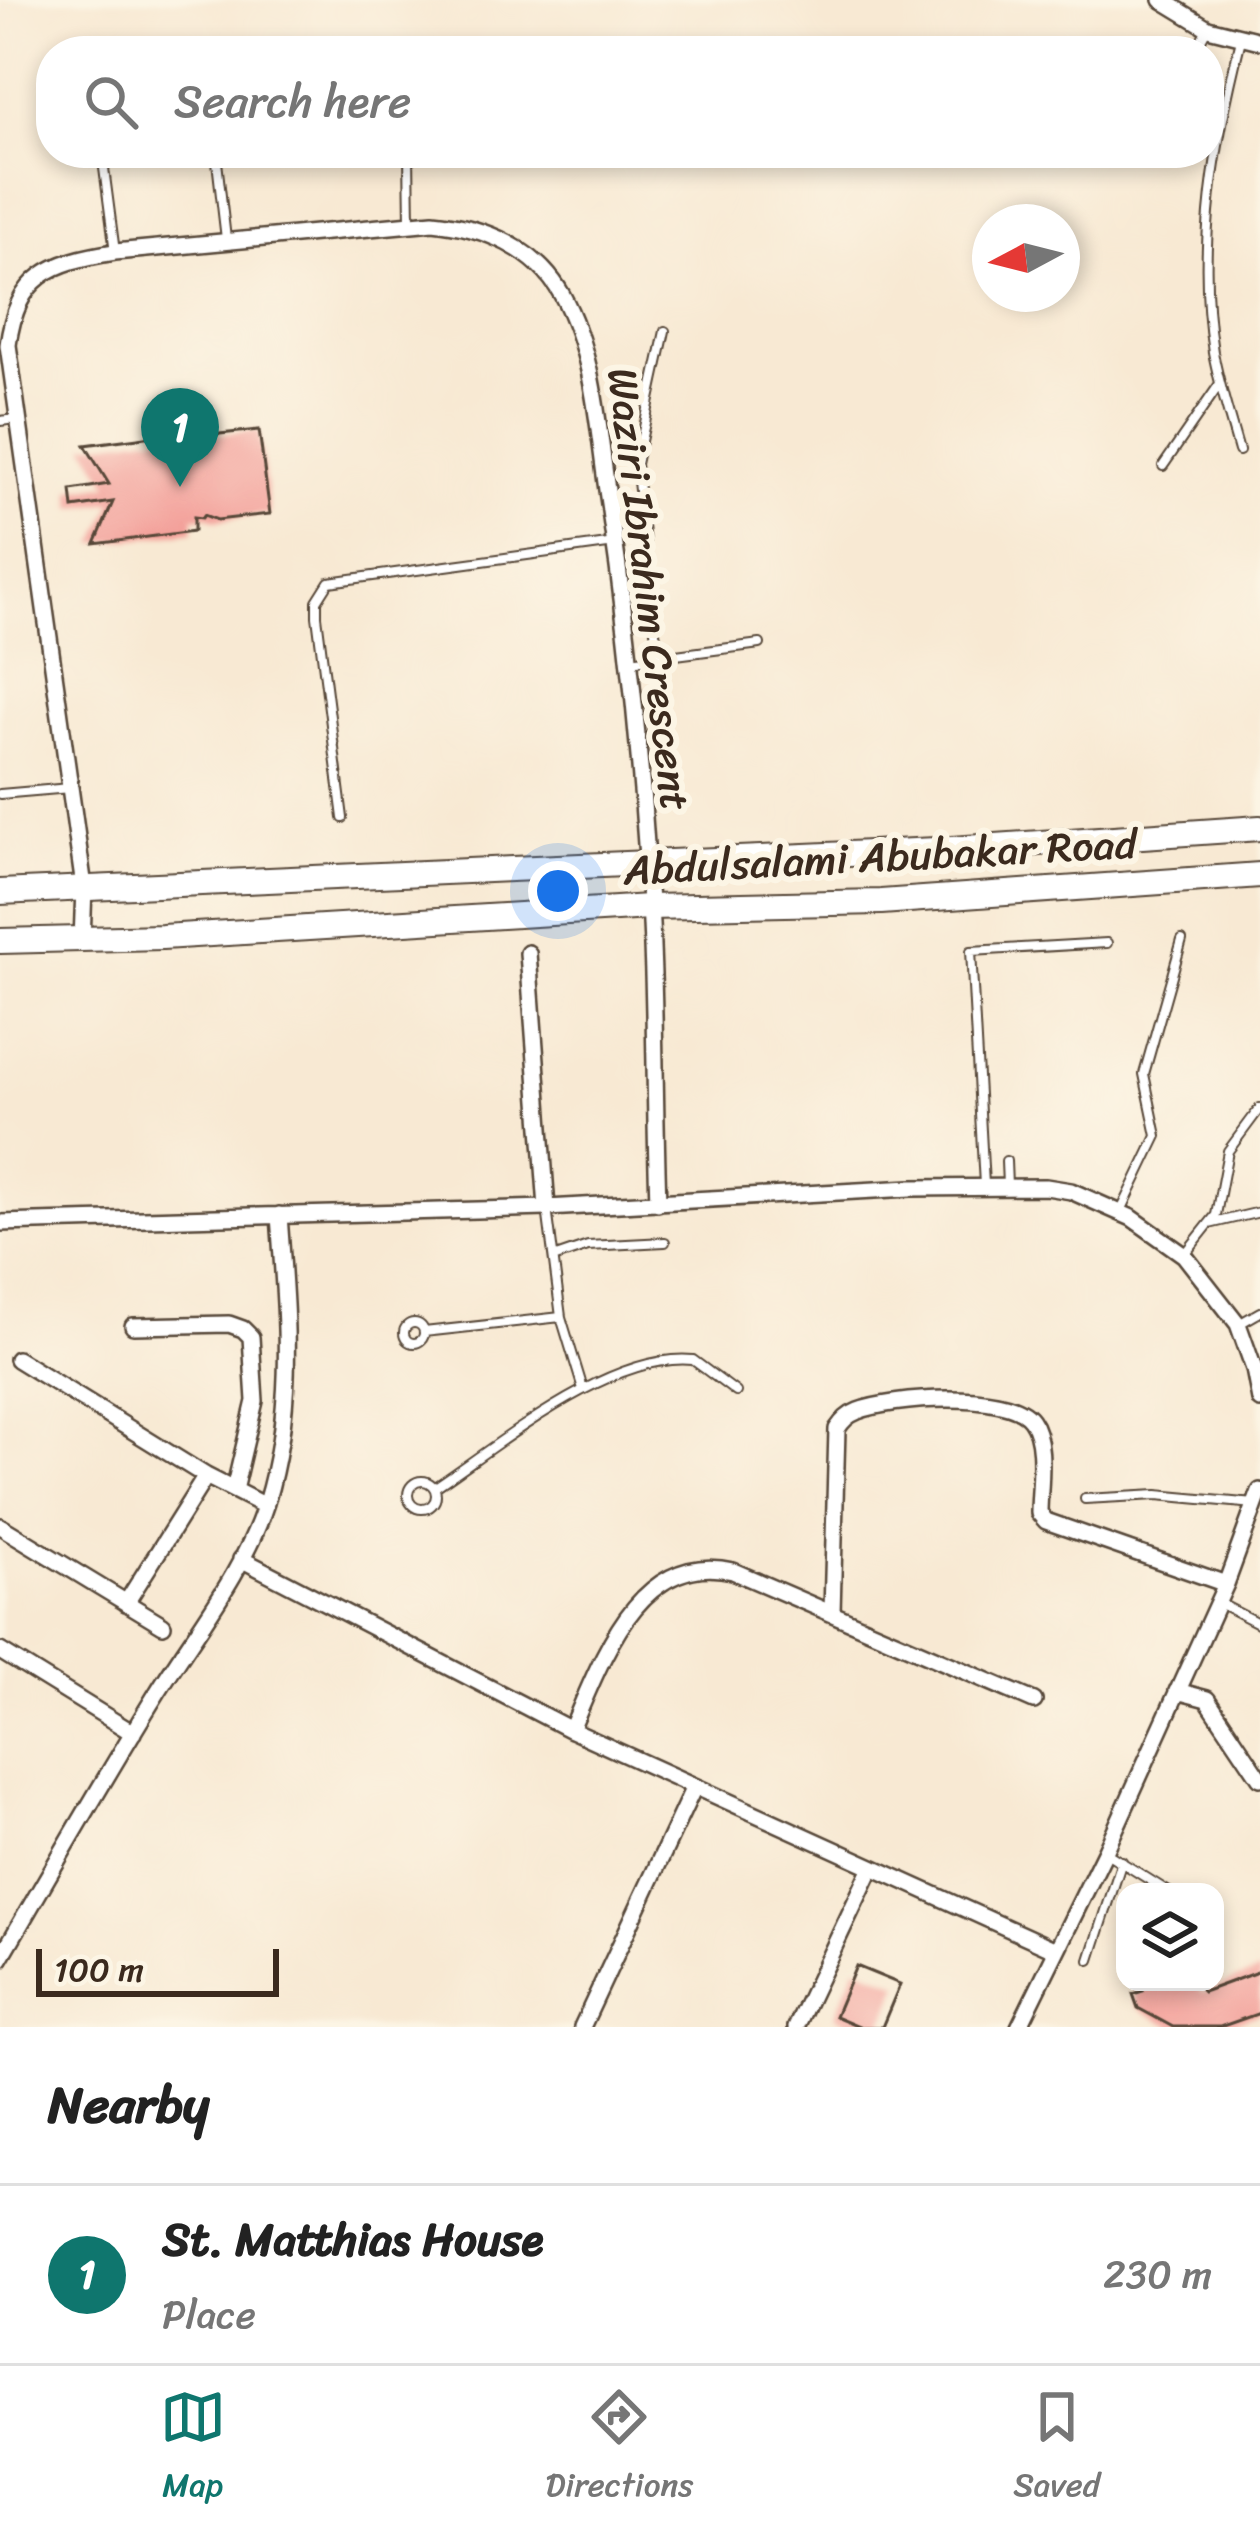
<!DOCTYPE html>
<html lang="en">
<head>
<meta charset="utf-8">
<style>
	:root { --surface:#fff; --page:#f6f6f6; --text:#222; --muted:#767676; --line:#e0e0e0; --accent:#0f766e }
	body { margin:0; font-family:Sriracha,sans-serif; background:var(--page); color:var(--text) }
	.controls { position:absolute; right:36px; bottom:36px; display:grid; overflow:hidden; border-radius:24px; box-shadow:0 6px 18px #0003 }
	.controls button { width:108px; height:108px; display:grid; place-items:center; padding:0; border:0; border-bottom:3px solid var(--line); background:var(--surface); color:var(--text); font:60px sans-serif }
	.compass { position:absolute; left:972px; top:204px; width:108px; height:108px; border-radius:50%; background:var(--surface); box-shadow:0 6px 18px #0003; rotate:263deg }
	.scale { position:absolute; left:36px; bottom:30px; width:243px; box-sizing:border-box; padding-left:12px; border:6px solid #3b2a1e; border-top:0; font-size:33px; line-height:42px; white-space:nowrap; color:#3b2a1e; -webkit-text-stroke:9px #fcf5e5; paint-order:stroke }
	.you { position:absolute; left:558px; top:891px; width:42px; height:42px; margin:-30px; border:9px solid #fff; border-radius:50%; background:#1a73e8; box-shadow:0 0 0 18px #1a73e833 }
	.badge { display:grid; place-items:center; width:78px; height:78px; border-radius:50%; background:var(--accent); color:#fff; font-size:39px; font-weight:700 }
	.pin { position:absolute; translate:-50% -99px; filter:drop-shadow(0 3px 6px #0008) }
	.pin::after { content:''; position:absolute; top:63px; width:42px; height:36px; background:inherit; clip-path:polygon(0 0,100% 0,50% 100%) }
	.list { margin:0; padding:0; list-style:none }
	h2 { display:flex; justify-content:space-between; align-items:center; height:156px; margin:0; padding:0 48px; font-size:51px }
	h2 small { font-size:39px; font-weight:400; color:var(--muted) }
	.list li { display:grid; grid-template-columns:78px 1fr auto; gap:36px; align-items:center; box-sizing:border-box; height:180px; padding:0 48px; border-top:3px solid var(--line) }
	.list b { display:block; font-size:45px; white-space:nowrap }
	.list p { margin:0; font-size:39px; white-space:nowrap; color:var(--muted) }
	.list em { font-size:39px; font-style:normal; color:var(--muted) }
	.icon { flex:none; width:66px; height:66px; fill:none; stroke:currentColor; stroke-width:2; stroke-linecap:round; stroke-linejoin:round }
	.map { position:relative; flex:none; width:1260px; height:2027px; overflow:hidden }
	.search { position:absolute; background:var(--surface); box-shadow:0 6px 18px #0003; left:36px; right:36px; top:36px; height:132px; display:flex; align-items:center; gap:30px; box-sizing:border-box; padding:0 42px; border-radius:48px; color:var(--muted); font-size:45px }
	.sheet { height:336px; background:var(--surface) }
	nav { display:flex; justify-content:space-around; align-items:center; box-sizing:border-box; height:168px; border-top:3px solid var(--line); background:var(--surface); font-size:33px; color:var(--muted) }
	nav a { display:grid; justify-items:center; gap:6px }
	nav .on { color:var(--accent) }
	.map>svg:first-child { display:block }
</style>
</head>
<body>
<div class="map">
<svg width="1260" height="2027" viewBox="0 0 1260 2027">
	<rect width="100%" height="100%" fill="#fcf5e5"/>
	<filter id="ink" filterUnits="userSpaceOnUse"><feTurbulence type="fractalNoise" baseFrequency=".00833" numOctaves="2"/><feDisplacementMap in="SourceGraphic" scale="24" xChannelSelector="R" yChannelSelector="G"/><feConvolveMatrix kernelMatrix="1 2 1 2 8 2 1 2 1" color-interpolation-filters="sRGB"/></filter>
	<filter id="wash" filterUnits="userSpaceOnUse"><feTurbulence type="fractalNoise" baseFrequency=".004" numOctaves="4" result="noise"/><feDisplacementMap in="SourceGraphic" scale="48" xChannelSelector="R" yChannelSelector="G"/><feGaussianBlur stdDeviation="2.7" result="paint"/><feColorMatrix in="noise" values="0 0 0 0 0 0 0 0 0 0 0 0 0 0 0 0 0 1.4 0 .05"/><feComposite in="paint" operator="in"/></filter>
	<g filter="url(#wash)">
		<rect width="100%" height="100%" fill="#f8e9d3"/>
		<g id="blocks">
			<path fill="#f39d97" d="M259,430L270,514L217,520L204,515L202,518L194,517V531L95,544L113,502L73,508L71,490L109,484L85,445L184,432L185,446L210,435Z
				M856,1966L900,1984L882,2027H861L835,2016Z
				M1260,1971V2013L1220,2027H1173L1138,2008L1133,1994L1143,1991L1140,1982H1193L1203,1992Z"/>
		</g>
	</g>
	<g filter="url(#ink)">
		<use href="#blocks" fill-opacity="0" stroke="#574739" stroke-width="3"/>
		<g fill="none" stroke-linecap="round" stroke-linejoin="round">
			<defs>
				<path id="lane" d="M1195,51L1207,29
					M102,153L115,252
					M216,153L226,239
					M409,153L410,223
					M1130,161L1134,153
					M0,421L17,419
					M1239,451C1230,418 1219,385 1213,352C1196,244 1215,143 1241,39
					M1163,466L1219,385
					M658,657L636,464L665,331
					M630,661L760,644
					M0,794L70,788
					M343,818L317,616V601L329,582L615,543
					M1006,1161L1007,1186
					M984,1185L971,951L1107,943
					M547,1208L561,1317
					M1121,1211L1157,1136L1144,1074L1182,940
					M1209,1224L1260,1212
					M1185,1254L1216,1215L1228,1151L1260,1108
					M556,1257L588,1246L665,1242
					M404 1333a10 10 0 1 1 20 0a10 10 0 1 1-20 0Z
					M1239,1324L1260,1312
					M424,1332L561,1317L583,1389
					M408 1495a14 14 0 1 1 28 0a14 14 0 1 1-28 0Z
					M434,1488C500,1444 610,1352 693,1360L736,1392
					M1085,1499L1157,1495L1255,1504
					M1219,1603L1260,1624
					M1105,1852L1169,1892
					M1090,1960L1122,1861"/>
				<path id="street" d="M1162,0L1208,28L1260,41
					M82,941L84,887L8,345C17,275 51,262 115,252L433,222C484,227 536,248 562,295C595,355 598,431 608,497C626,616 639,738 647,858C656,973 654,1089 658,1203
					M528,953L547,1208
					M0,1223L547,1208L911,1188L1046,1187L1071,1191L1132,1218L1184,1255L1238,1324L1254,1369L1260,1400
					M133,1326L229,1324L243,1329L251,1337L255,1401L234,1490
					M17,1359L206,1476L265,1506
					M0,1526L163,1625
					M241,1559L571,1730L1056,1950
					M126,1603L206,1476
					M832,1612L837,1429C843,1420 848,1415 858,1411C890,1398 1009,1389 1031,1420C1047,1442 1039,1487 1039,1513L1046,1521L1226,1584
					M0,1651L133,1733
					M1177,1691L1207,1699L1260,1778
					M571,1730C601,1662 638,1549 733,1571L1034,1701
					M0,1959C52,1870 103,1780 157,1693C194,1633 245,1571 266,1503C296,1403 286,1317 279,1215
					M582,2027L694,1787
					M796,2027L871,1869
					M1019,2027L1105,1852L1226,1584L1260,1491"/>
				<path id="primary" d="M0,892L937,850L1260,828
					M0,941L162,937L649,907L881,902L1260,875"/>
			</defs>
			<use href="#lane" stroke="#574739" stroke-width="12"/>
			<use href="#street" stroke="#574739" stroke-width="20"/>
			<use href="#primary" stroke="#574739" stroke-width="28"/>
			<use href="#lane" stroke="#fff" stroke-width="8"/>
			<use href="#street" stroke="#fff" stroke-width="15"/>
			<use href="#primary" stroke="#fff" stroke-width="24"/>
		</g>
	</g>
	<g text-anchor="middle" stroke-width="12" stroke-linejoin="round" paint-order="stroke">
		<g font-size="42" fill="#3b2a1e" stroke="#fcf5e5">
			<text transform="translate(650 589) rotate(83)" y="15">Waziri Ibrahim Crescent</text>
			<text transform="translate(880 856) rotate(-3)" y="15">Abdulsalami Abubakar Road</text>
		</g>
	</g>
</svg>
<div class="controls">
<button><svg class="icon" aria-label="layers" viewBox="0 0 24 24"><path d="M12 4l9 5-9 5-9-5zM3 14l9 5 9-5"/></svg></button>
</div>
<svg class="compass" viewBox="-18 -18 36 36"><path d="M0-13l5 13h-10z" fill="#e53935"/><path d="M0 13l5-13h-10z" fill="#767676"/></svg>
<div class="scale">100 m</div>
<div class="you"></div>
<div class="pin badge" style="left:180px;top:487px">1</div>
<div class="search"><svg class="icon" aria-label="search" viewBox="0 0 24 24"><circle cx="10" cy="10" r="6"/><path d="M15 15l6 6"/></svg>Search here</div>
</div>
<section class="sheet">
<h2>Nearby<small></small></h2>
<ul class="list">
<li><span class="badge">1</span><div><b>St. Matthias House</b><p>Place</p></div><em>230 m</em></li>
</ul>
</section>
<nav>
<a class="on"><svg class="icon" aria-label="map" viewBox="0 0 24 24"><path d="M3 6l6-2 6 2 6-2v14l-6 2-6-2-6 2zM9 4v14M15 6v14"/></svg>Map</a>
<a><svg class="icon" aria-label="directions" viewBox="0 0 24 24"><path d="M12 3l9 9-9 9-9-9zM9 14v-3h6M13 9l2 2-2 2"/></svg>Directions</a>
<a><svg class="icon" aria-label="saved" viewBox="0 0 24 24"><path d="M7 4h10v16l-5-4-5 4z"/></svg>Saved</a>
</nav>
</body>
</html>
